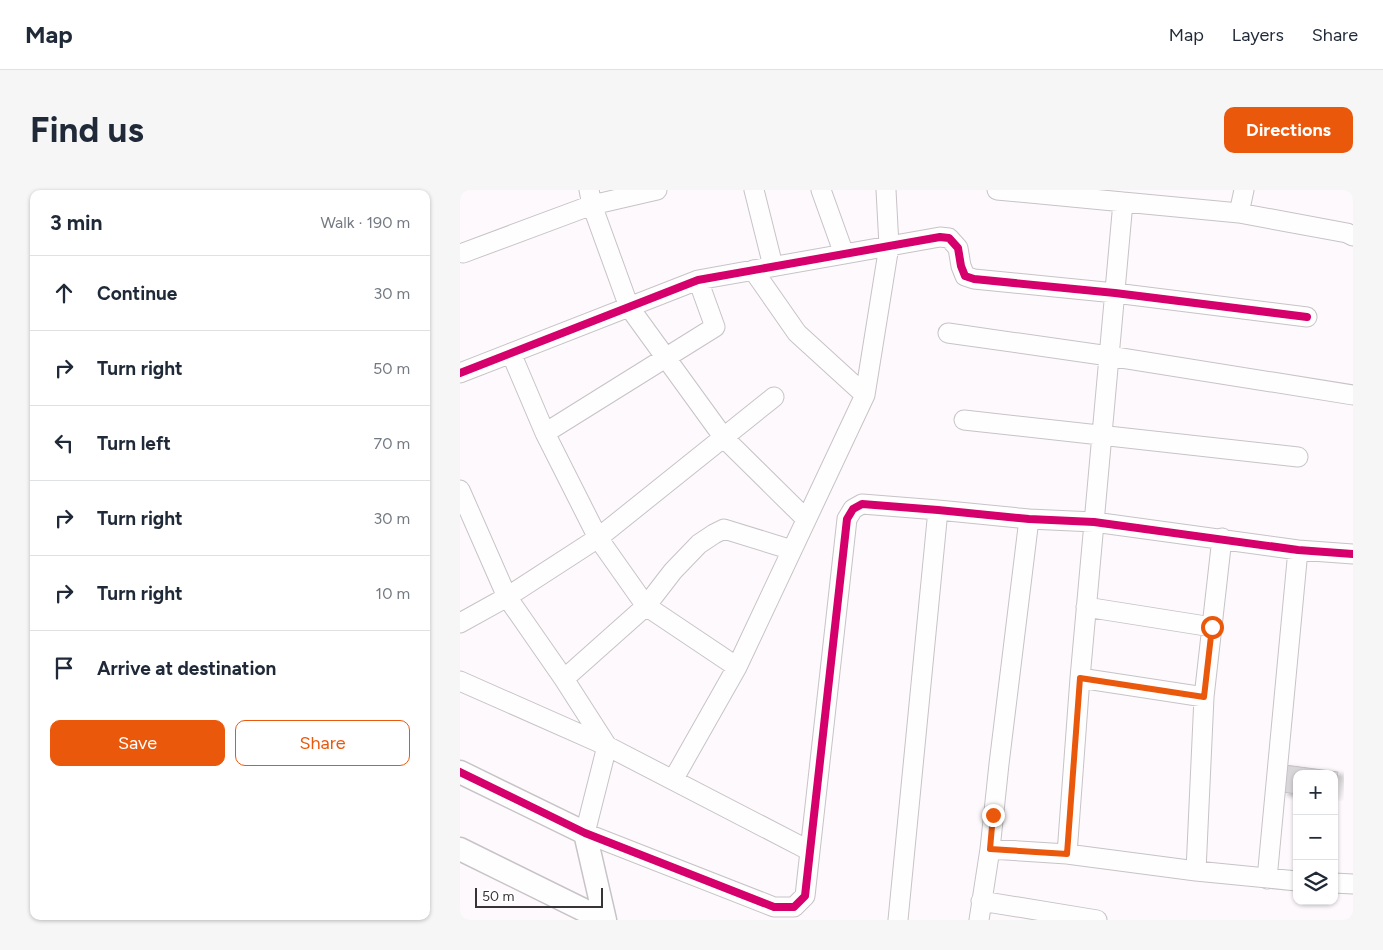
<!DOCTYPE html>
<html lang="en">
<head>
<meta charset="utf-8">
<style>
	:root { --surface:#fff; --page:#f6f6f7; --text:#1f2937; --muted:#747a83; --line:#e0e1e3; --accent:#ea580c }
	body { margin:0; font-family:Figtree,sans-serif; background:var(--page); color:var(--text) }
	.controls { position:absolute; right:15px; bottom:15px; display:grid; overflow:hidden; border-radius:10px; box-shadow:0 1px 4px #0004 }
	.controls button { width:45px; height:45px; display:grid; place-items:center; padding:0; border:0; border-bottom:1px solid var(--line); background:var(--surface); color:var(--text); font:25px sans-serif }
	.scale { position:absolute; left:15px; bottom:12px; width:128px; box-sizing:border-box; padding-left:5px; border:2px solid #373336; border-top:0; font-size:14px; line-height:18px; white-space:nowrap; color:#373336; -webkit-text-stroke:4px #fff; paint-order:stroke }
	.stop { position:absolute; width:15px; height:15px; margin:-11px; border:4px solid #ea580c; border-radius:50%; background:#fff }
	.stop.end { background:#ea580c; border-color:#fff; box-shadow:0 1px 5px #0008 }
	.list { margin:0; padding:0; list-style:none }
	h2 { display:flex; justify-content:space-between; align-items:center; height:65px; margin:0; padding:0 20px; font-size:21px }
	h2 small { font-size:16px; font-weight:400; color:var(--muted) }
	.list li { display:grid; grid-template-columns:32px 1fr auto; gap:15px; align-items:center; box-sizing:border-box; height:75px; padding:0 20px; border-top:1px solid var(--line) }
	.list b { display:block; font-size:19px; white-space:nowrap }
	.list em { font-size:16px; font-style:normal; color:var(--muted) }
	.actions { display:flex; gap:10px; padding:15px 20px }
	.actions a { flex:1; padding:11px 0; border:1px solid var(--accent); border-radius:10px; text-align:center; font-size:18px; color:var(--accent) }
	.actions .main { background:var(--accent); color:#fff }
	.icon { flex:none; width:28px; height:28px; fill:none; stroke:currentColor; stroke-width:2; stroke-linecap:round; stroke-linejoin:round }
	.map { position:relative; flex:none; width:893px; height:730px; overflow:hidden; border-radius:10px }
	header { display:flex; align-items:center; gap:30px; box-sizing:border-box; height:70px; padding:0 25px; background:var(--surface); border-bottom:1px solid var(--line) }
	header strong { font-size:24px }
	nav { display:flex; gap:28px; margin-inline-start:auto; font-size:18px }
	.intro { display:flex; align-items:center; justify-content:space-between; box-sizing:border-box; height:120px; padding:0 30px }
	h1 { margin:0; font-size:35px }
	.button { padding:12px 22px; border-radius:10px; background:var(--accent); color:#fff; font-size:18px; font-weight:700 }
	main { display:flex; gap:30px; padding:0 30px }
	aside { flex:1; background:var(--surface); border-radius:10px; box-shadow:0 1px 4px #0004 }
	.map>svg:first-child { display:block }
</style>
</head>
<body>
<header>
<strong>Map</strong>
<nav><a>Map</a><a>Layers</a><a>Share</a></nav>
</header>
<div class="intro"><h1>Find us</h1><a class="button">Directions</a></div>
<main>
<aside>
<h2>3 min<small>Walk · 190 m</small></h2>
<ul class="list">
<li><svg class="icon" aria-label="ahead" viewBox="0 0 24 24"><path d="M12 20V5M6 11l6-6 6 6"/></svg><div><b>Continue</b></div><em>30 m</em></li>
<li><svg class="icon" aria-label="right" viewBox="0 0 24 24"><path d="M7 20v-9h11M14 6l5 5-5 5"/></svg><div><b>Turn right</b></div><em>50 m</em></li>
<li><svg class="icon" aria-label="left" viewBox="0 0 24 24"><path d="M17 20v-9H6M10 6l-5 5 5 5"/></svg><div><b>Turn left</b></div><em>70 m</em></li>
<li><svg class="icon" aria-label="right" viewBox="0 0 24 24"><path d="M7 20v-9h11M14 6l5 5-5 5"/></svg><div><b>Turn right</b></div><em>30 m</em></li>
<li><svg class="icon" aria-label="right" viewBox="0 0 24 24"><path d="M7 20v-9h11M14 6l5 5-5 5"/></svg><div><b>Turn right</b></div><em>10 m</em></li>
<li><svg class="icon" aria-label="arrive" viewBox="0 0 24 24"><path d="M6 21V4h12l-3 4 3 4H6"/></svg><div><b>Arrive at destination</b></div></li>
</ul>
<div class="actions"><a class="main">Save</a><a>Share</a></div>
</aside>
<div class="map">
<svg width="893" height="730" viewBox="0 0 893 730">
	<defs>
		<filter id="shadow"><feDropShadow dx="5.5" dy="3" stdDeviation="2.5" flood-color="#0004"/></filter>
	</defs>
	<rect width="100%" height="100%" fill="#fdf9fc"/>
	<path fill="#d9d6d9" stroke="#c2bec1" filter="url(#shadow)" d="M825,575L878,582L874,607V584H837V604L822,602Z"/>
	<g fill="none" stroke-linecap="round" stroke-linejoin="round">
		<defs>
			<path id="minor" d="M129,0L132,15L169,117L264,248L346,329
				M294,0L313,76
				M361,0L384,64
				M537,0L779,23L887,43L893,46
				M779,23L784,0
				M3,63L132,15L197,0
				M293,80L337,143L405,205
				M488,143L649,166L893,205
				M51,163L85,243L138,348L186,416L277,477
				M0,183L238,90L480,47L489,48L498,58L501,76L505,86L514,89L655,103L847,127
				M504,230L838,267
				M85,243L255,137L238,90
				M0,300L47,407L104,489L147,556L125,643L314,717H334L345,706L387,329L393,319L402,314L478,320L569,329L634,332L838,360L893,364
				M626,417L752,437
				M0,433L47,407L138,348L314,207
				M620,488L744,507
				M104,489L186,416L213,381L239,354L254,344L264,339L332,360
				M0,491L147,556L350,661
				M213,590L277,477L405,205L429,56L426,0
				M530,659L539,574L569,329
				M607,664L620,488L663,12
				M736,681L744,507L762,348
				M807,689L838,360
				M874,693L893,694
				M521,711L637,730
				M438,730L478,320
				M519,730L530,659L607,664L736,681L837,691"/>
			<path id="tertiary" d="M0,582L125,643L145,730
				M0,659L144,730"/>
		</defs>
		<use href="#minor" stroke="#c7c3c6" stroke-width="21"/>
		<use href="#tertiary" stroke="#c7c3c6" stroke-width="25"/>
		<use href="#minor" stroke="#fffeff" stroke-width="19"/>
		<use href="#tertiary" stroke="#fffeff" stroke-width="22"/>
		<defs>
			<path id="cycleway" d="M0,183L238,90L480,47L489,48L498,58L501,76L505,86L514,89L655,103L847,127
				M0,582L125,643L314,717H334L345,706L387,329L393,319L402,314L478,320L569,329L634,332L838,360L893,364"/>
		</defs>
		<use href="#cycleway" stroke="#fff" stroke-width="11"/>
		<use href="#cycleway" stroke="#d6006c" stroke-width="8"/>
	</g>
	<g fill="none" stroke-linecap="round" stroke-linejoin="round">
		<path stroke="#ea580c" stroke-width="6" d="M533,625L530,659L607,664L620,488L744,507L752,437"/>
	</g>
</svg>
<div class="controls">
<button>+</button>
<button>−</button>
<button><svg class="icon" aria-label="layers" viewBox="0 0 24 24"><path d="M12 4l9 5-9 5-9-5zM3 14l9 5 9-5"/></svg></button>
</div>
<div class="scale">50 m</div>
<div class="stop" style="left:752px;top:437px"></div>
<div class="stop end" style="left:533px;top:625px"></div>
</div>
</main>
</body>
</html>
